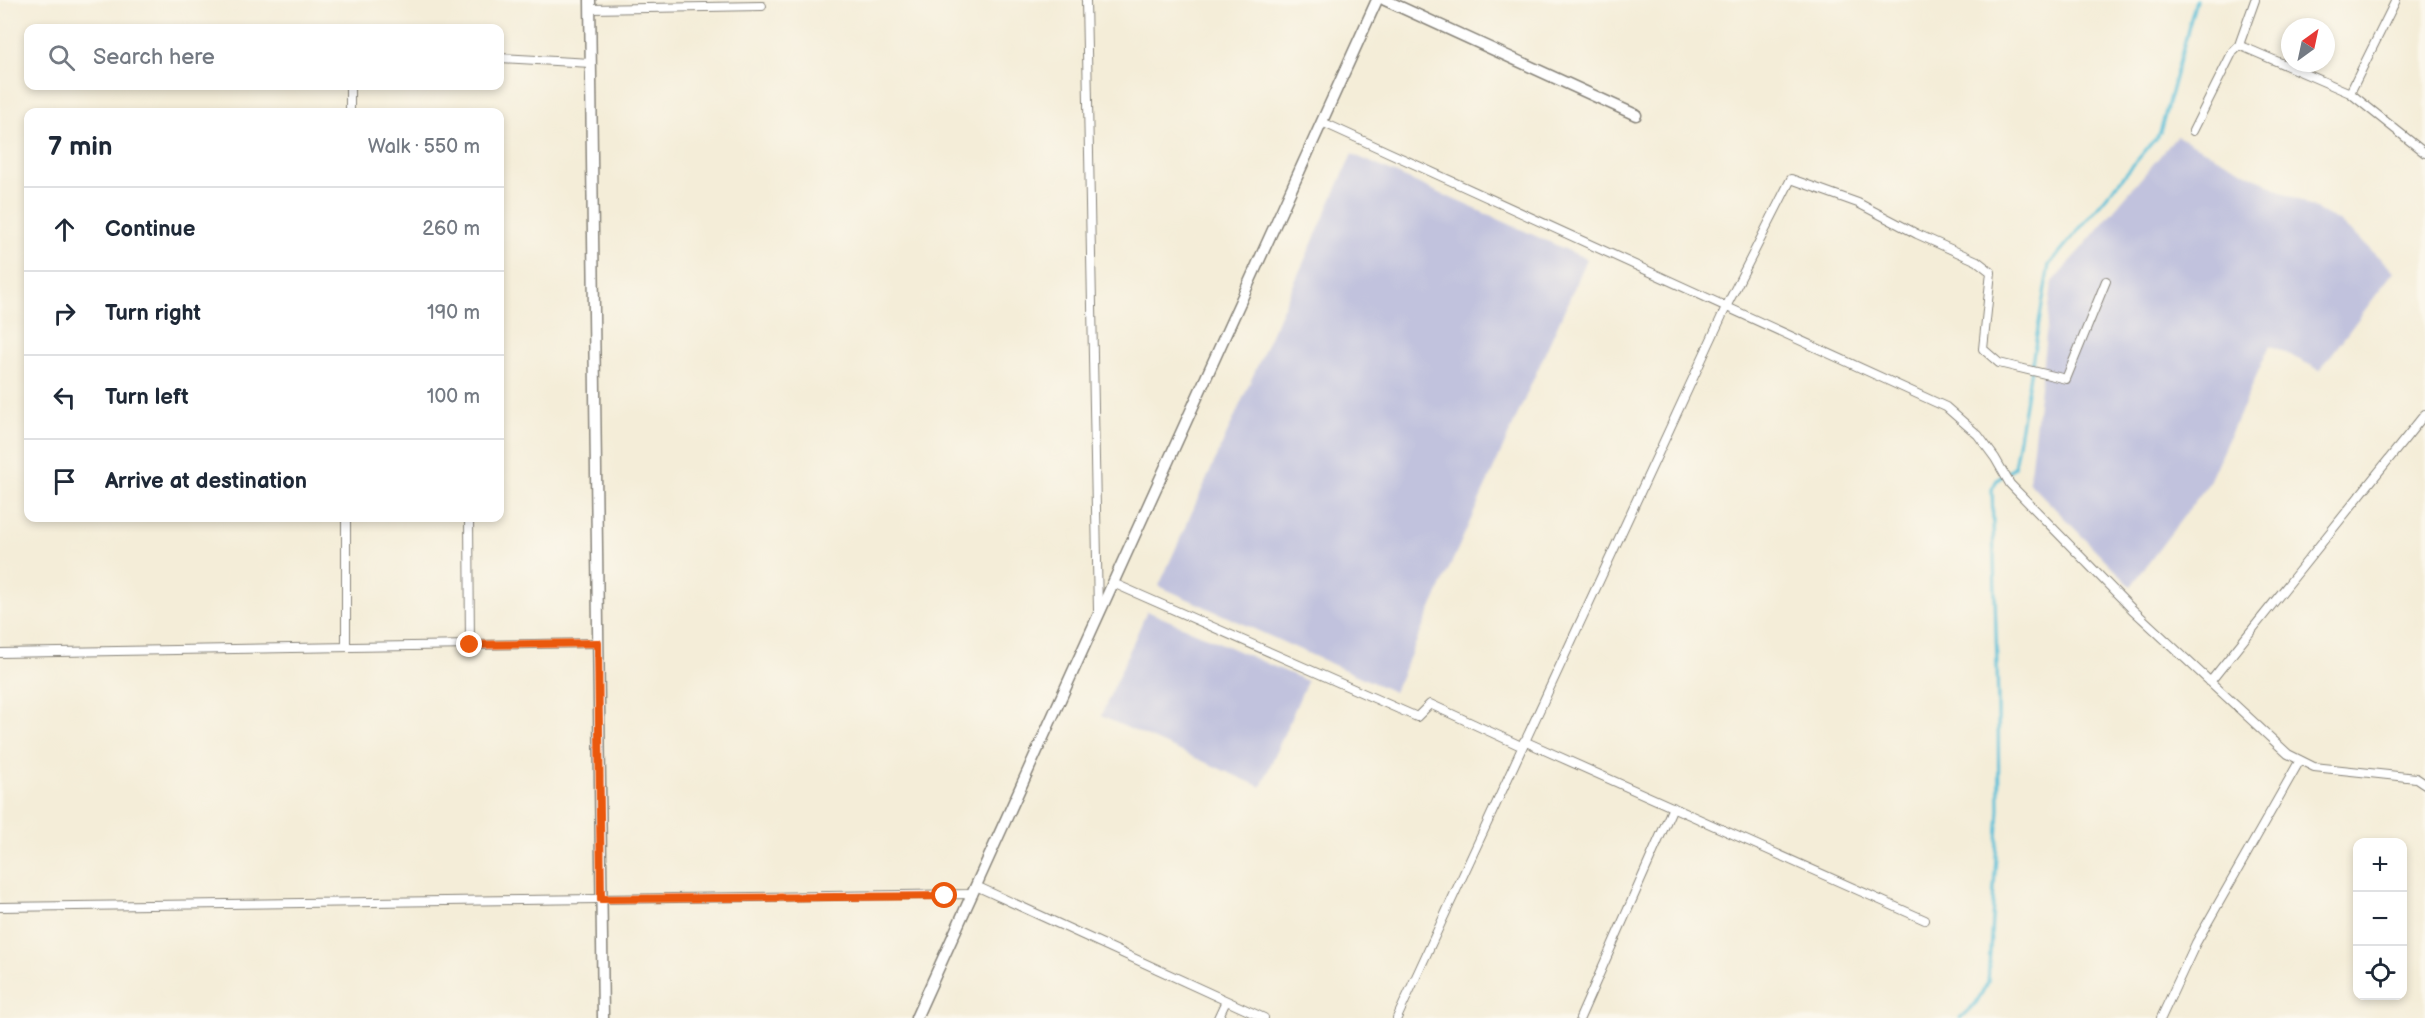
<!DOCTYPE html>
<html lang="en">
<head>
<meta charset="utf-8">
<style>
	:root { --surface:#fff; --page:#f2f2f3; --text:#1f2937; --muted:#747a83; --line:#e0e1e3 }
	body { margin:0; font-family:"Balsamiq Sans",sans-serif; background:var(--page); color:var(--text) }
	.controls { position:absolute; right:18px; bottom:18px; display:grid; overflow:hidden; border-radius:12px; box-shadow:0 3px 9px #0003 }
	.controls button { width:54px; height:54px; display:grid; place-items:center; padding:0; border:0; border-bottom:2px solid var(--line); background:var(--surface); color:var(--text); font:30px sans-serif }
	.compass { position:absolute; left:2281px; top:18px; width:54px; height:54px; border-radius:50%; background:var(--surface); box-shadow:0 3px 9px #0003; rotate:33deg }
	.stop { position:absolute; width:18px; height:18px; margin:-14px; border:4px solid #ea580c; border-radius:50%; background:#fff }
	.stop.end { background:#ea580c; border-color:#fff; box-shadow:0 2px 6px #0008 }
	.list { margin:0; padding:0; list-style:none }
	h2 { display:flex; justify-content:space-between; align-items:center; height:78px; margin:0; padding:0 24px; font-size:26px }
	h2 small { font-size:20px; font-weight:400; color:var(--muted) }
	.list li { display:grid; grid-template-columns:39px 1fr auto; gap:18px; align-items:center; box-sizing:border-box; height:84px; padding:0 24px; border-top:2px solid var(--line) }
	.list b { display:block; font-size:22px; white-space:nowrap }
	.list em { font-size:20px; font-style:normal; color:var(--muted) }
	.icon { flex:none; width:33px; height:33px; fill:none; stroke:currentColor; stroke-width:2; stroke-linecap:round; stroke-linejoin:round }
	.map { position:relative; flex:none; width:2425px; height:1018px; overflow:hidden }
	.search { position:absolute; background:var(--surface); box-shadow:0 3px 9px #0003; left:24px; top:24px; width:480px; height:66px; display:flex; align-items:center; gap:15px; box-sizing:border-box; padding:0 21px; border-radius:12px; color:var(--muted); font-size:22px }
	.panel { position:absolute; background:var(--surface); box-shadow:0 3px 9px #0003; left:24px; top:108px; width:480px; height:414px; border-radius:12px }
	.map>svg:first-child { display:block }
</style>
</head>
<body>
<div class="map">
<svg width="2425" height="1018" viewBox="0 0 2425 1018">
	<rect width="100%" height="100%" fill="#fbf7ec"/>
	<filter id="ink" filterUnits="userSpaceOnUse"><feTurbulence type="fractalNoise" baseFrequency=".0167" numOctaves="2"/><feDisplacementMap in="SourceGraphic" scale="12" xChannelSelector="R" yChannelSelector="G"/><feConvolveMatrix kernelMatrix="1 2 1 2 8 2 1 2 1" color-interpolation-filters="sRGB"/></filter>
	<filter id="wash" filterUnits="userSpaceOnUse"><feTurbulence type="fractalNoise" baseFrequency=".008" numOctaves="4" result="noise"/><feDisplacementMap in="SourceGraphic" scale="24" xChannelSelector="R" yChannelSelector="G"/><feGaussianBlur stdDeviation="1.35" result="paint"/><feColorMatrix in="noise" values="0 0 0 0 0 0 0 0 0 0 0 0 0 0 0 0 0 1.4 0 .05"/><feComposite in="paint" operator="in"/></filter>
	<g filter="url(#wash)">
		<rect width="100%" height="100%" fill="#f4edd8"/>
		<path fill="#c1c2dd" d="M2177,136L2340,222L2394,271L2320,370L2270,345L2208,484L2131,586L2029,482L2052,283Z
			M1352,154L1587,259L1394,692L1159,586Z
			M1147,611L1307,681L1261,787L1101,716Z"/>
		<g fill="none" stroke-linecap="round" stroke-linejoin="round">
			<path stroke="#5abfd8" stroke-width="3" d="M1960,1018L1976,1003L1988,982L1999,809L1998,702L1992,489L1997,480L2014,467L2049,265L2160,133L2196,0"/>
		</g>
	</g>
	<g filter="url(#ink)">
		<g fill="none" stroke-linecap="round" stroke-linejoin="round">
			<defs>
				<path id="street" d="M1086,0L1098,611
					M590,9L762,6
					M2239,45L2350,93L2425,153
					M500,58L591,63
					M350,86V112
					M2350,93L2396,0
					M1322,122L1946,407L1978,435L1995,458L2010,484L2132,609L2288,754L2314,767L2416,778L2425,784
					M2193,131L2233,51L2239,45L2255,0
					M346,518V647
					M469,518L470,645
					M1113,583L1417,717L1430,704L1521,746
					M0,653L598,643
					M2210,682L2425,414
					M1524,741L1925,920
					M976,886L1264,1018
					M0,907L973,894
					M1218,1018L1226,1001
					M1397,1018L1726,307L1791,179L1858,203L1917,234L1977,261L1991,272L1983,349L1999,363L2066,379L2106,281
					M1580,1018L1673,807
					M2161,1018L2196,943L2300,760"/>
				<path id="secondary" d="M590,0L603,1018
					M1385,0L1636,115
					M916,1018L1377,0"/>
			</defs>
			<use href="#street" stroke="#88847a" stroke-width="10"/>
			<use href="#secondary" stroke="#88847a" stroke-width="13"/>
			<use href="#street" stroke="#fff" stroke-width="8"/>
			<use href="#secondary" stroke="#fff" stroke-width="10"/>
		</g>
	</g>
	<g fill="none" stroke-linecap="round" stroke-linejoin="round" filter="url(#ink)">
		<path stroke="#ea580c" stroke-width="8" d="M470,645L598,643L601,899L945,896"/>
	</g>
</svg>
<div class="controls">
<button>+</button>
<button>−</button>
<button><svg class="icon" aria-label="locate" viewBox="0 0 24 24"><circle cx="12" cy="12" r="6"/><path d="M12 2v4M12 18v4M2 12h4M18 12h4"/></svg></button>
</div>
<svg class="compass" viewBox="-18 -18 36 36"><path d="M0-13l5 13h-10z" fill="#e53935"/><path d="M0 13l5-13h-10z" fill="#747a83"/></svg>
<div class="stop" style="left:945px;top:896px"></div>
<div class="stop end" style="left:470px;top:645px"></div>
<div class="search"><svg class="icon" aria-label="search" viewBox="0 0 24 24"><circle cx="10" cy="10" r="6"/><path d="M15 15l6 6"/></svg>Search here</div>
<section class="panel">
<h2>7 min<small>Walk · 550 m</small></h2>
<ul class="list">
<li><svg class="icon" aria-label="ahead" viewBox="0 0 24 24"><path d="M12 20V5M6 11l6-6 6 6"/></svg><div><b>Continue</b></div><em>260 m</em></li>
<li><svg class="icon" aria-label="right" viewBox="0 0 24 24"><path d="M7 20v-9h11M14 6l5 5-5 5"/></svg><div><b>Turn right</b></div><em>190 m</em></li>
<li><svg class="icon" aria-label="left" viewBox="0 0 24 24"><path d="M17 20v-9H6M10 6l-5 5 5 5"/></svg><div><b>Turn left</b></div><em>100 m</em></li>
<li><svg class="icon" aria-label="arrive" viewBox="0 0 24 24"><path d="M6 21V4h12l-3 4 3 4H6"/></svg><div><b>Arrive at destination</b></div></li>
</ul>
</section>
</div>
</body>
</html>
